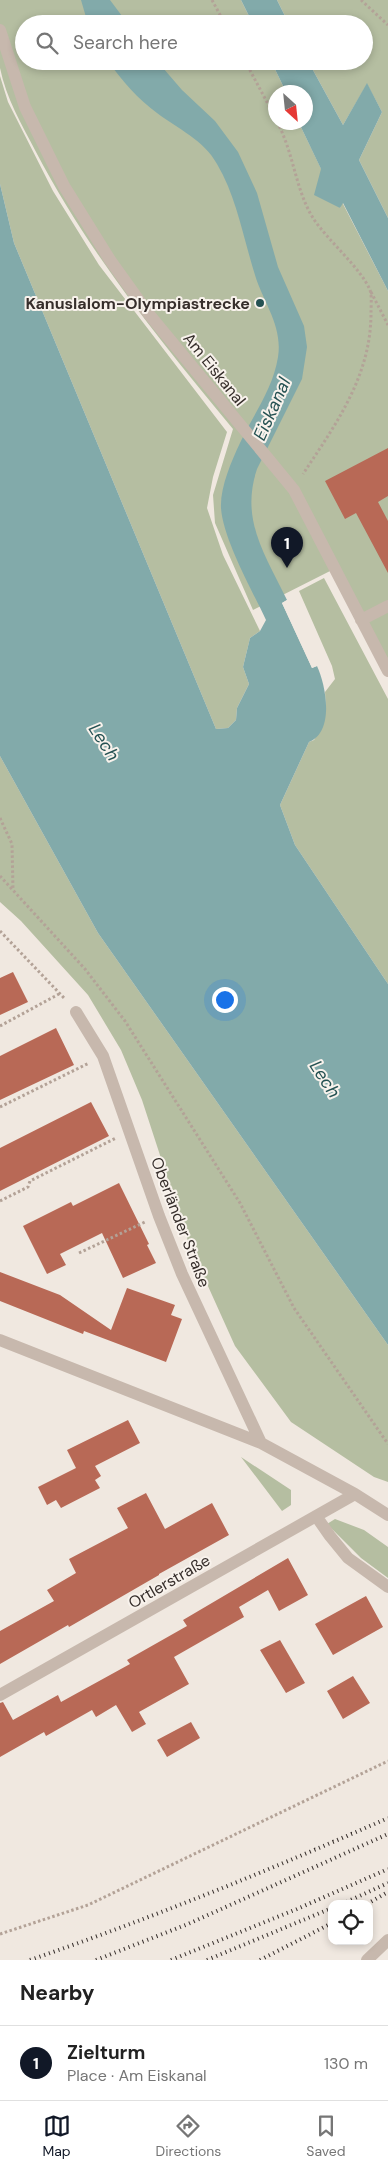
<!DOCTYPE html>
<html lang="en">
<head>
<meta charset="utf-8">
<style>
	:root { --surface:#fff; --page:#f6f6f6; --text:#222; --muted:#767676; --line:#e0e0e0; --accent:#111827 }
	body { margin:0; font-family:"DM Sans",sans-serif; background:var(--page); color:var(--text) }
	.controls { position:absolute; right:15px; bottom:15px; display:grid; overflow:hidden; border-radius:10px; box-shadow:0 2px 8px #0003 }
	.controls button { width:45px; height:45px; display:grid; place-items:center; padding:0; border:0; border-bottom:1px solid var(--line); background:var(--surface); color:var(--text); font:25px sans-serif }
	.compass { position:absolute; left:268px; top:85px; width:45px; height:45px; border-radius:50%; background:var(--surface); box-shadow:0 2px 8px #0003; rotate:153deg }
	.you { position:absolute; left:224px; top:999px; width:18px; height:18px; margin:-12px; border:4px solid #fff; border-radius:50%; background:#1a73e8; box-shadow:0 0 0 8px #1a73e833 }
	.badge { display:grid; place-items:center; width:32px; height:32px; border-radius:50%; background:var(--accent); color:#fff; font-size:16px; font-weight:700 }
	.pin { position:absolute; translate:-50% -41px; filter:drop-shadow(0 1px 2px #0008) }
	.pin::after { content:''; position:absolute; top:26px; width:18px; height:15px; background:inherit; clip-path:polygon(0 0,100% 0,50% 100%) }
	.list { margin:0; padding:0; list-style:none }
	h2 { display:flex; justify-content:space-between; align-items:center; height:65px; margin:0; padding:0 20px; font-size:21px }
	h2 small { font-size:16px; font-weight:400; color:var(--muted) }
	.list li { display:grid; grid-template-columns:32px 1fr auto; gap:15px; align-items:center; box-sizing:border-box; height:75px; padding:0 20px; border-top:1px solid var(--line) }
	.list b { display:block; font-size:19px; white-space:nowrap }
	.list p { margin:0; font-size:16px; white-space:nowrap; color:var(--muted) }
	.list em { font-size:16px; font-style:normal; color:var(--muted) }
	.icon { flex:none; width:28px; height:28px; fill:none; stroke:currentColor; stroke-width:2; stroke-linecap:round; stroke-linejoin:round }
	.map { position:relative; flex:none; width:388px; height:1960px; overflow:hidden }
	.search { position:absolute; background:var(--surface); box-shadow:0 2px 8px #0003; left:15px; right:15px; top:15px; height:55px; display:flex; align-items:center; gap:12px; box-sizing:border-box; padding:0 18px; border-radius:28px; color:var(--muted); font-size:19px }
	.sheet { height:140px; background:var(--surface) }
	nav { display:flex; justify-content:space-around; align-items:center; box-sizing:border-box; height:70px; border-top:1px solid var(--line); background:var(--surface); font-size:14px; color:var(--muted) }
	nav a { display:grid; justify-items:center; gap:2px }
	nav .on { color:var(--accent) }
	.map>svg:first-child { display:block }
</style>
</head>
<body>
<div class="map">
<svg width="388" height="1960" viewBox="0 0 388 1960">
	<rect width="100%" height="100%" fill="#f0e8e0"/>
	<path fill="#b5bea1" d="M0,0H241L253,24H24V61H271L286,92H276V122L299,123L340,208L342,202L388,291V663L338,567L253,610L215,523L213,495L233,429C160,341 89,253 36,152C22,125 6,98 0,68C0,50 0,20 0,0Z
		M277,0H388V218L359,160L382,112L367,84L343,125L308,61H364V24H289Z
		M0,76L8,102L53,191L99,265L227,432L213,477L207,508L223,555L260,631L250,638L243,667L249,684L237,708L236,720L228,728L216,729L14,243L0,184Z
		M324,578L388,699V984L295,845L280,805L309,742L314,740L322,726L326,709L325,692L335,679L332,666L299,591Z
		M0,756L98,933L388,1345V1482L374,1477L291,1422L235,1346L189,1244L142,1100L121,1050L88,995L21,921L0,902Z
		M241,1457L291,1490V1505L282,1511Z
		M335,1519L364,1530L388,1547V1578L361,1558L327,1524Z"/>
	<path fill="#82aaaa" d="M81,0H110L128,24H88Z
		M241,0H277L289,24H253Z
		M108,61H157L182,90L215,121L238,152L257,193L278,267L304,326L307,347L302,379L257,469C240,520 265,554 287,600L282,603L312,668L317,666C326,685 335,732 309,742L280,805L295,845L388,984V1345L98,933L0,756V184L14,243L216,729L228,728L236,720L237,708L249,684L243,667L250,638L260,631L266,620C253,592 223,539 221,508C220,488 231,462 240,443C253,415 273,389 278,357C283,326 263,302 255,275C243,237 237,198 217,164C204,140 178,129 157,113C138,99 122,81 108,61Z
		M271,61H308L343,125L367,83L382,112L359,160L388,218V291L343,203L340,208L314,195L321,169L299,123L306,122V92H286Z"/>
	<path fill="#f0e8e0" d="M287,600L288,602L285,604L313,665L316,663L317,666L312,668L282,603Z"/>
	<path fill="#b86956" d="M388,448V496L378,502L388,521V573L356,513L345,519L325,481Z
		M13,972L28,1002L0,1015V978Z
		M56,1028L74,1065L0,1100V1056Z
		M91,1102L109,1136L0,1191V1148Z
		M119,1183L149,1244L147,1245L156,1263L123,1278L102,1233L60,1254L66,1265L47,1274L23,1226L71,1202L73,1206Z
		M0,1272L60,1295L111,1330L127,1288L175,1305L171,1315L182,1319L166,1362L84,1331L83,1334L0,1301Z
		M128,1420L140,1443L95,1466L101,1476L95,1480L100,1488L61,1508L56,1500L47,1505L38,1487L76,1468L67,1450Z
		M146,1493L165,1529L212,1503L229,1535L159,1574V1575L69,1627L68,1625L0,1664V1631L54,1601L47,1590L76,1573L69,1559L128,1528L117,1508Z
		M288,1558L308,1595L279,1611L268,1590L239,1607L244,1617L174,1657L189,1684L139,1712L146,1724L132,1732L116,1705L96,1717L92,1710L46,1736L44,1732L0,1757V1703L3,1702L13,1720L58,1695L61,1702L130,1664L127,1660L187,1626L183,1620Z
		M366,1596L383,1627L333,1655L315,1624Z
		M280,1640L305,1683L286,1693L260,1650Z
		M353,1676L370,1703L343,1719L327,1691Z
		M191,1722L200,1738L167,1757L157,1740Z"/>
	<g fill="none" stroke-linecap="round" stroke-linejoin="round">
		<path stroke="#b3a297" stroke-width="3" stroke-dasharray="2.5 2.5" stroke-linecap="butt" d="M212,0L225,24
			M361,0L388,25
			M245,61L276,119
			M277,122C294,153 295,189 313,218C328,241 360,267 370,290C372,296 371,306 371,313C371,376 336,424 303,474
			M371,292L388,325
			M0,818L12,844L13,890
			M0,876L85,969L125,1021L240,1203L294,1308L388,1444
			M0,931L65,999
			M0,1026L59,994
			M0,1107L89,1063
			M0,1201L28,1187L30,1181L116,1138
			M79,1253L145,1222
			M0,1934L88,1905L388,1761"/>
		<path stroke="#c7b8ad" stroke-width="12" d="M0,30L25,107L64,186L110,260L148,313L294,490L388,671
			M361,620L388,606
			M76,1012L103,1056L159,1216L182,1274L261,1443
			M0,1340L261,1443L355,1494L388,1515
			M316,1516L330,1536L348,1558L388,1587
			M0,1695L355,1494
			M367,1960L388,1940"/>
		<path stroke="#362e2b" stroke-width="4" stroke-dasharray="1 4" stroke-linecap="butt" d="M342,1904L388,1883
			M367,1904L388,1892
			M30,1960C152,1918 270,1870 388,1818
			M96,1960L188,1924L388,1834
			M171,1960L297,1909L388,1869
			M207,1960L332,1908
			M260,1960L332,1923"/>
	</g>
	<circle fill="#255253" stroke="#f8f2ec" stroke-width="2" cx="260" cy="303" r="5"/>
	<g text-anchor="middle" stroke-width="4" stroke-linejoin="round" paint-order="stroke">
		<g font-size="16" font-weight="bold" fill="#362e2b" stroke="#f8f2ec" text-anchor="end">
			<text x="250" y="309">Kanuslalom-Olympiastrecke</text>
		</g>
		<g font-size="16" fill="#362e2b" stroke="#f8f2ec">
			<text transform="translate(215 369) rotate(51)" y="6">Am Eiskanal</text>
			<text transform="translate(181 1222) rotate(69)" y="6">Oberländer Straße</text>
			<text transform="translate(169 1581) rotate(-30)" y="6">Ortlerstraße</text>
		</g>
		<g font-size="18" font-style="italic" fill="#255253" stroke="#f8f2ec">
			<text transform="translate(272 409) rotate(-66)" y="6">Eiskanal</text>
			<text transform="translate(104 742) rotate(57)" y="6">Lech</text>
			<text transform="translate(325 1079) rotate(57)" y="6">Lech</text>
		</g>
	</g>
</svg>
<div class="controls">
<button><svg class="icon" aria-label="locate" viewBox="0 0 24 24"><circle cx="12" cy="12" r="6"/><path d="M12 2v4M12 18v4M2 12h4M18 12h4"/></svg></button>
</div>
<svg class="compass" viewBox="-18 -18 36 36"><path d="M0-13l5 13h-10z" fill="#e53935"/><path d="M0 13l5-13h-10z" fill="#767676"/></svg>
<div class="you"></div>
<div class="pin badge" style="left:287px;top:568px">1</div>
<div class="search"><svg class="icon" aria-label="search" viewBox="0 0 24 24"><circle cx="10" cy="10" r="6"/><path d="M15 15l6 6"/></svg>Search here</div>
</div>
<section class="sheet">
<h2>Nearby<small></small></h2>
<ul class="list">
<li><span class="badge">1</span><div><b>Zielturm</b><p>Place · Am Eiskanal</p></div><em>130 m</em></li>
</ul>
</section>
<nav>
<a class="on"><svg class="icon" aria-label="map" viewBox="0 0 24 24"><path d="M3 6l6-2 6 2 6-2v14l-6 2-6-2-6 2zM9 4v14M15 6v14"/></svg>Map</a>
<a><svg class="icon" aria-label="directions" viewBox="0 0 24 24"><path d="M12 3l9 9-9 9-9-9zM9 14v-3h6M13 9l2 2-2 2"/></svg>Directions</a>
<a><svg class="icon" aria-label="saved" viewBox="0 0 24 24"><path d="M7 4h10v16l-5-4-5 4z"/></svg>Saved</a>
</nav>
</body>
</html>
